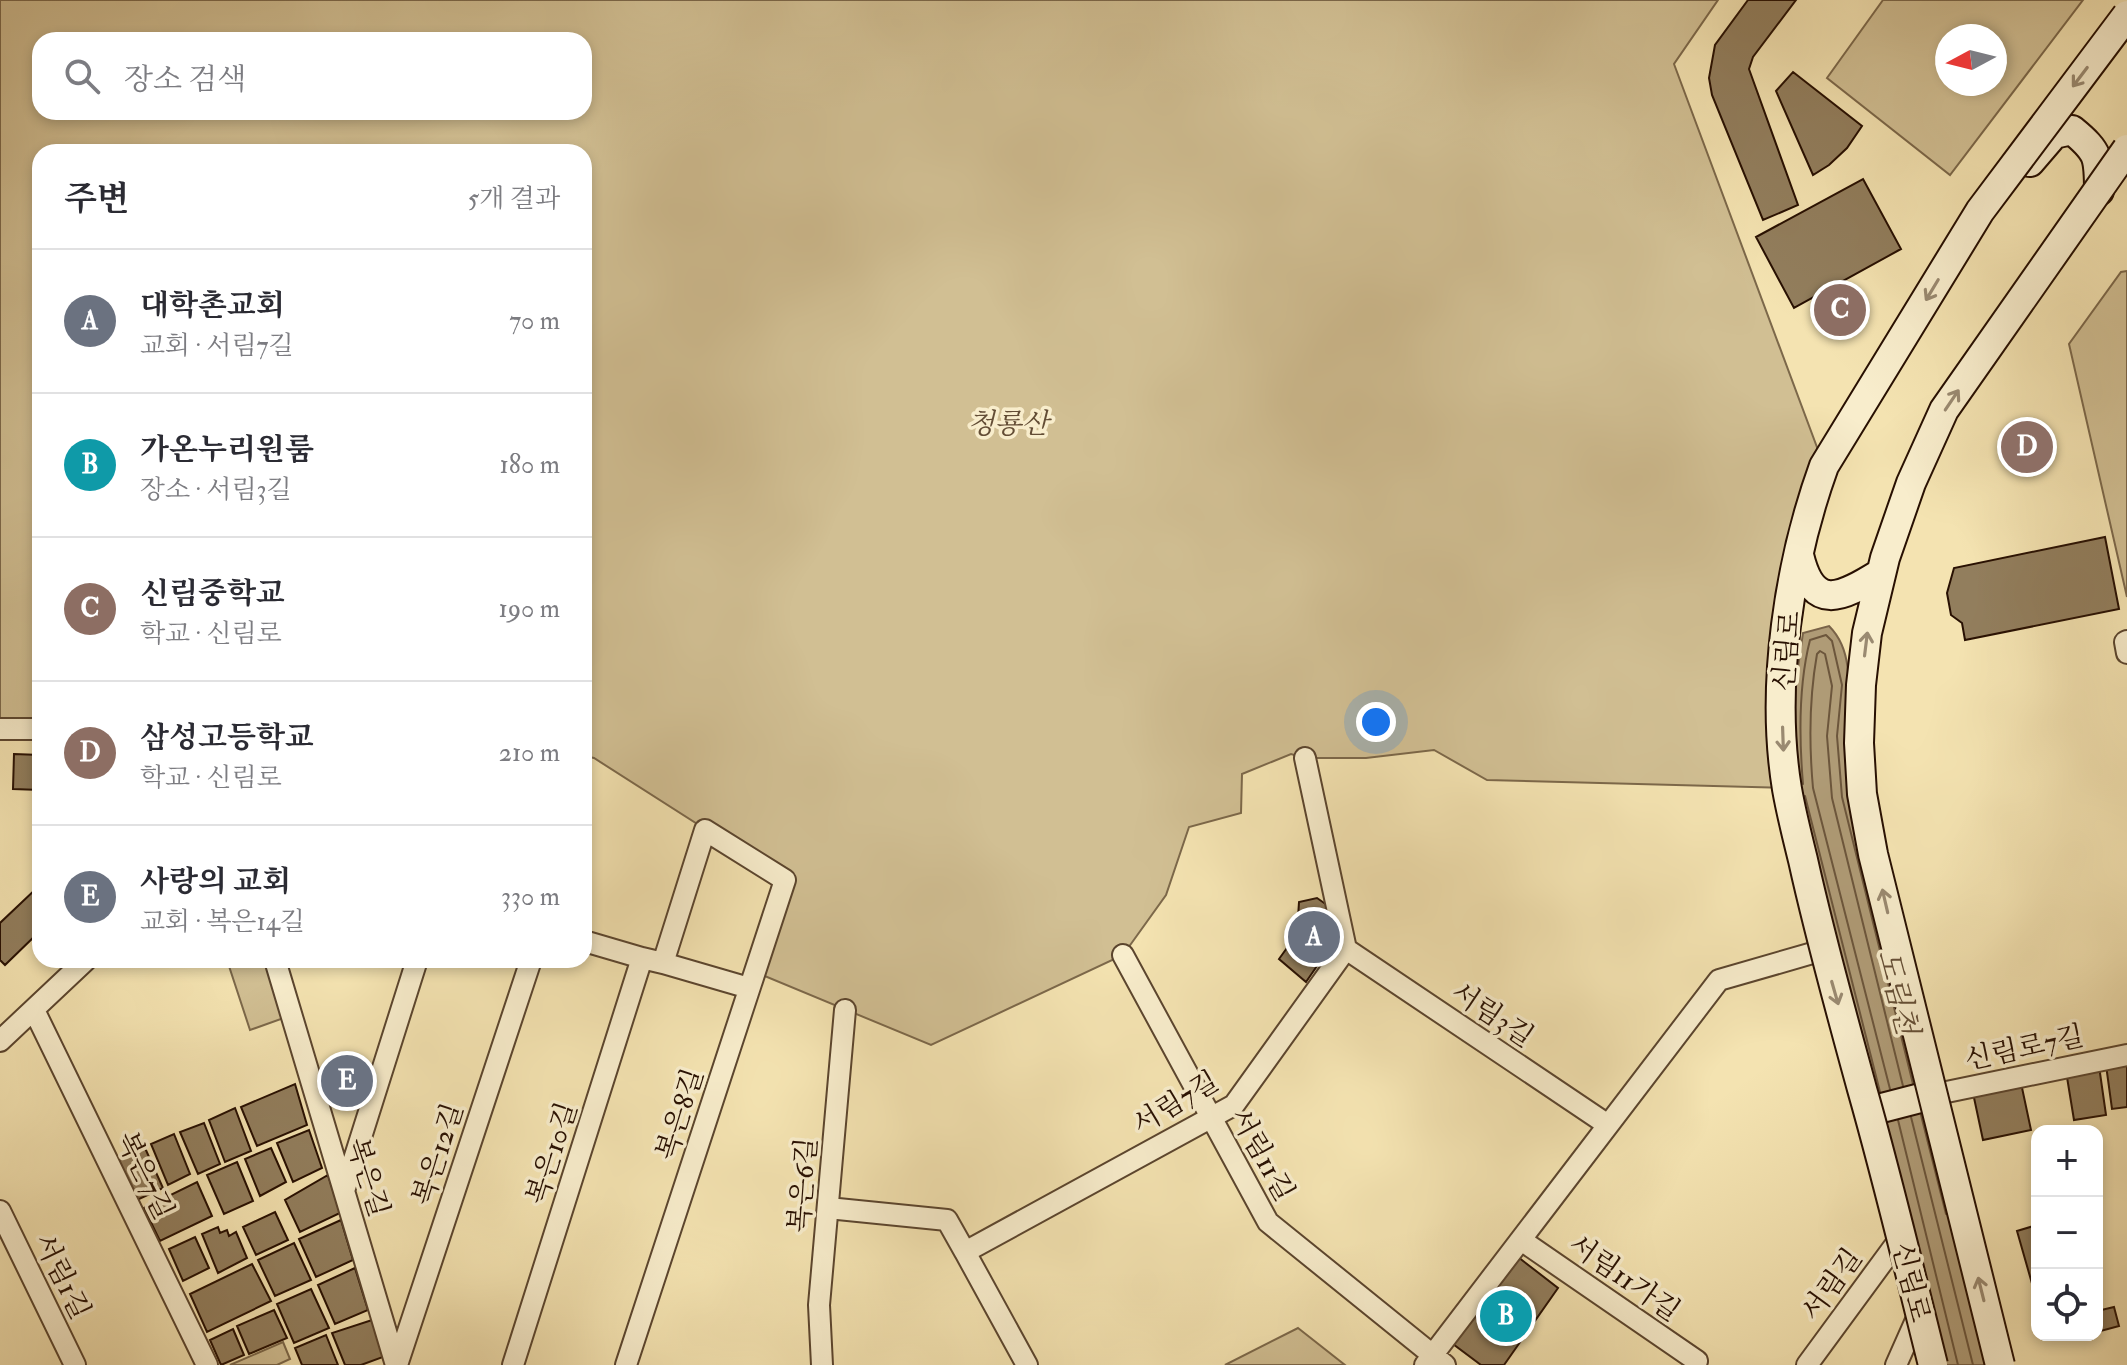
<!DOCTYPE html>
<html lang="ko">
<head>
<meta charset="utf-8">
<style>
	:root { --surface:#fff; --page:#f7f7f7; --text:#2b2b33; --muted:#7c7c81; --line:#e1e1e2; --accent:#8f2418 }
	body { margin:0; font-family:"IM FELL Double Pica","Noto Serif KR",serif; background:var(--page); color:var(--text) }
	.controls { position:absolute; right:24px; bottom:24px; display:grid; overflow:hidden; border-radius:16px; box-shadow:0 4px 12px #0003 }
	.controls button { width:72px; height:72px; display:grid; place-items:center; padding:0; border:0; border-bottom:2px solid var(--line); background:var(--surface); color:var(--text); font:40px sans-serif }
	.compass { position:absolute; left:1935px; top:24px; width:72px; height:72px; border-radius:50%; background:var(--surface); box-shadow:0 4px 12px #0003; rotate:263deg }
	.you { position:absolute; left:1376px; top:722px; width:28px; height:28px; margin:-20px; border:6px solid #fff; border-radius:50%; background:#1a73e8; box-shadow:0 0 0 12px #1a73e833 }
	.badge { display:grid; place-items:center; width:52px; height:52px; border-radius:50%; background:var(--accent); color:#fff; font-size:26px; font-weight:700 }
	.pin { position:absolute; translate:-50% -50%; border:4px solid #fff; box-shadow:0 2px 8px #0006 }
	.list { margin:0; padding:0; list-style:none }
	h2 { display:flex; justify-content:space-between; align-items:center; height:104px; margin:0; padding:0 32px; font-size:34px }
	h2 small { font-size:26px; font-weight:400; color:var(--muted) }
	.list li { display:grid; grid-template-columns:52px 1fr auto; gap:24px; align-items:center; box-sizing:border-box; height:144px; padding:0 32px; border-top:2px solid var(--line) }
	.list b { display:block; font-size:30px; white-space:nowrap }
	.list p { margin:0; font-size:26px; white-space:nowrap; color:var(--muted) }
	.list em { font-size:26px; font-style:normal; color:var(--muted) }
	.icon { flex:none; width:44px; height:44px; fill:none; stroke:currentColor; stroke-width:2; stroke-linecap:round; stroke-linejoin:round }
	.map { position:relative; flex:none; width:2127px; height:1365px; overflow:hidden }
	.search { position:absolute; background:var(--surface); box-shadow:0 4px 12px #0003; left:32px; top:32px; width:560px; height:88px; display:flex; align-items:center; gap:20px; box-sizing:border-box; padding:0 28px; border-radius:24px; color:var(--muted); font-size:30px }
	.panel { position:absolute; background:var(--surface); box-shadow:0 4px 12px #0003; left:32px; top:144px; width:560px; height:824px; border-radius:24px }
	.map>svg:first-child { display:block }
</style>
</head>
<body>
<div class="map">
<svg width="2127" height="1365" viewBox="0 0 2127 1365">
	<rect width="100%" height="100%" fill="#f4e3b1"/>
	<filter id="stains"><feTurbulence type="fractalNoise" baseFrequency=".0025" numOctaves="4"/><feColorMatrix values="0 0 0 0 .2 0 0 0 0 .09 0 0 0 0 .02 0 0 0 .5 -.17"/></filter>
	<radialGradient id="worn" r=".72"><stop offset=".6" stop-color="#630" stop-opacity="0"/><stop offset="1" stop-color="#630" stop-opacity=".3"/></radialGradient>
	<path fill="#d1bf93" stroke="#7c684a" stroke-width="2" fill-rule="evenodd" d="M0,0H1718L1674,64L1824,466L1807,512L1787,788L1487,780L1434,750L1366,758H1305L1291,754L1242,774L1241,813L1189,827L1166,895L1123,955L931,1045L755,972L785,880L594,758L584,756V152H40V729H0ZM40,40H584V112H40Z
		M1883,0H2083L1950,175L1827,78ZM1947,36H1995V84H1947Z
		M2127,271V597L2069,344L2121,272Z
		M227,960H275L292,1015L250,1030Z
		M1298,1328L1345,1365H1225Z
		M283,1342L290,1359L277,1365H230Z"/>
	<path fill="#af9b76" stroke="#796348" stroke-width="2" d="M1829,626C1857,654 1847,697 1845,733C1844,753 1848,775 1850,795L1992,1365H1940L1795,792L1793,701L1803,633Z"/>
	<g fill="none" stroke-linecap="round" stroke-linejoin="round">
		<path stroke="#6c563c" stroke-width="2" d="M1803,784C1799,737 1798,687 1810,640L1826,635L1832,641L1842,685L1837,736L1842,797L1913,1084
			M1805,796L1880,1092
			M1890,1089L1813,788C1809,744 1809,699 1817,654L1820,651L1825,654L1832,686L1827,736L1832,798L1903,1086
			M1921,1115L1946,1214
			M1911,1117L1973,1365
			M1898,1120L1958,1365"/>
	</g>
	<path fill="#927e5d" stroke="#281002" stroke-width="2" d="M1748,0H1796L1753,57L1749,69L1798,205L1763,220L1712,95L1709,78L1715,45Z
		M1793,72L1862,126L1847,148L1829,165L1813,175L1776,91Z
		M1863,179L1901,249L1794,308L1756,237Z
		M2105,537L2119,609L1965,640L1962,623L1951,615L1947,593L1954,568Z
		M14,754L40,755V790L13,789Z
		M40,885V931L5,965L0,960V923Z
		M1317,898L1327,905L1334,941L1306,982L1279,959L1297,934L1299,902Z
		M2127,1061V1107L2112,1109L2106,1065Z
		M337,1063L365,1071L356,1100L328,1092Z
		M2099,1066L2106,1115L2074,1120L2066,1071Z
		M2021,1083L2031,1130L1983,1140L1973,1093Z
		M295,1084L307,1125L257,1146L241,1107Z
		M235,1108L251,1151L225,1162L209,1120Z
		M204,1123L220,1164L198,1174L180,1132Z
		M309,1130L322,1168L293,1182L277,1143Z
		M174,1134L190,1174L168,1185L151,1144Z
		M145,1148L163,1188L137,1200L118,1160Z
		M271,1148L286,1182L260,1196L245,1159Z
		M237,1162L253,1201L224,1214L207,1175Z
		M328,1175L340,1213L300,1232L285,1200Z
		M197,1182L212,1216L160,1241L144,1208Z
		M275,1212L288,1240L256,1255L243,1227Z
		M341,1220L353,1260L316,1277L299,1239Z
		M2037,1225V1301L2017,1231Z
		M218,1227L220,1233L227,1230L229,1236L236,1232L247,1258L218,1273L202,1234Z
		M195,1237L209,1268L183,1281L169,1249Z
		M294,1243L311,1280L275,1296L258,1260Z
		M1518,1257L1558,1288L1504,1365H1481L1453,1344Z
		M252,1264L271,1301L207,1332L190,1294Z
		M355,1268L368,1310L335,1324L318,1285Z
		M311,1289L329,1328L294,1343L277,1304Z
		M2114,1307L2119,1326L2097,1332V1311Z
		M274,1310L287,1338L249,1354L237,1326Z
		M372,1320L383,1357L361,1365H345L332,1333Z
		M233,1329L244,1355L221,1365L210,1340Z
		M326,1335L338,1365H302L295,1348Z"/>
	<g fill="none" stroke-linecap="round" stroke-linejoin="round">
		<defs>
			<path id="street" d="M2127,641L2125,642L2127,653
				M0,729H40
				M584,941L642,958
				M1346,949L1608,1125
				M1123,955L1268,1222L1445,1365
				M275,960L396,1365
				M663,963L749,988
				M34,1010L207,1365
				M0,1041L86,960
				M1932,1095L2127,1055
				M344,1191L417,960
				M828,1208L947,1220L965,1252
				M0,1211L75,1365
				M1521,1240L1697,1361
				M397,1365L531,960
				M513,1365L642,958L663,963L705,830L785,880L626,1365
				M822,1365L819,1305L845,1010
				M1027,1365L965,1252L1234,1105L1346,949L1305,758
				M1425,1365L1719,980L1823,950
				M1807,1365L1901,1237
				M1896,1365L1920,1311"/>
			<path id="secondary" d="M2030,162L2054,134L2072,130C2099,152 2099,158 2099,191
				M1874,1110L1932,1095"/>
		</defs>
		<use href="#street" stroke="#5b452e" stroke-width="24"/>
		<use href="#secondary" stroke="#281002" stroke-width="32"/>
		<use href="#street" stroke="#f8edcc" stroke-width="20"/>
		<use href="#secondary" stroke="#f8edcc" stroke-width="28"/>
		<defs>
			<path id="secondary-bridge" d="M1799,555C1813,613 1841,598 1881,573
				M1933,1365C1910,1273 1888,1180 1862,1089C1841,1012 1820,937 1803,860C1797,836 1791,812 1787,789C1770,686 1789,563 1824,466L1980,211L2127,15
				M2000,1365L1873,854L1862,794L1859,743L1861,685L1867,633L1885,558L1911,483L1944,410L2127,149"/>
		</defs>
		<use href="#secondary-bridge" stroke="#281002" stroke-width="32" stroke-linecap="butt"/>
		<use href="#secondary-bridge" stroke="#f8edcc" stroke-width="28"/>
	</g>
	<defs><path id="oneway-shaft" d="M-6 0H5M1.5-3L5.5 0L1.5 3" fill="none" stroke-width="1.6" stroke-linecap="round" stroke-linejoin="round" transform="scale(2)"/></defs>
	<g stroke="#9a8a71">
		<use href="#oneway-shaft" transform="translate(2080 77) rotate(127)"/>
		<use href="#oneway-shaft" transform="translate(1932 290) rotate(121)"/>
		<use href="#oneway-shaft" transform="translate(1952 400) rotate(-56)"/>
		<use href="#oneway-shaft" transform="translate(1866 644) rotate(-83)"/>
		<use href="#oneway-shaft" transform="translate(1783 739) rotate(88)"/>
		<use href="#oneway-shaft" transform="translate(1885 901) rotate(-103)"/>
		<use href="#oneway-shaft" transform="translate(1835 993) rotate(74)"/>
		<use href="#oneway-shaft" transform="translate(1981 1289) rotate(-104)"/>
	</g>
	<g text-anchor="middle" stroke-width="7" stroke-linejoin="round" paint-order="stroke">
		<g font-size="28" font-style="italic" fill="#634d35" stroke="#f8edcc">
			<text x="1008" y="433">청룡산</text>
		</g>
		<g font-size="28" fill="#281002" stroke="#f8edcc">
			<text transform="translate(1786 651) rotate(-85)" y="10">신림로</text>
			<text transform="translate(1493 1014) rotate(34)" y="10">서림3길</text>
			<text transform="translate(2024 1047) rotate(-12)" y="10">신림로7길</text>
			<text transform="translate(1175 1102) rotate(-31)" y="10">서림7길</text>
			<text transform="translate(679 1114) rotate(-72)" y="10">복은8길</text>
			<text transform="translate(551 1153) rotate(-72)" y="10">복은10길</text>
			<text transform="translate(437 1154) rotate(-72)" y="10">복은12길</text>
			<text transform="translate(1263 1154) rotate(61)" y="10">서림11길</text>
			<text transform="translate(146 1175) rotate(64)" y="10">복은7길</text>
			<text transform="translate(369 1177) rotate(73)" y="10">복은길</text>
			<text transform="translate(802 1185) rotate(-85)" y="10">복은6길</text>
			<text transform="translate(63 1276) rotate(64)" y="10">서림1길</text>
			<text transform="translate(1625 1277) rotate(35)" y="10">서림11가길</text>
			<text transform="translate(1912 1282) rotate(76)" y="10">신림로</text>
			<text transform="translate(1831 1284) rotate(-54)" y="10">서림길</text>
		</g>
		<g font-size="30" font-style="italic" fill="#654f36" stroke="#f8edcc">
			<text transform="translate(1898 992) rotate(76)" y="10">도림천</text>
		</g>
	</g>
	<rect width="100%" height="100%" filter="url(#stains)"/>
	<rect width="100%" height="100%" fill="url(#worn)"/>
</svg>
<div class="controls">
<button>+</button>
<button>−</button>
<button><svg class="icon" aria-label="locate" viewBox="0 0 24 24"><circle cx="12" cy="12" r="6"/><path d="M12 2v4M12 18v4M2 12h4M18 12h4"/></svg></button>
</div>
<svg class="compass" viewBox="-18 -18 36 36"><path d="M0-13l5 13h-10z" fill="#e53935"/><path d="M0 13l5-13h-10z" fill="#7c7c81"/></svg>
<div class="you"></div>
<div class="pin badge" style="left:1314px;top:937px;background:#6b7280">A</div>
<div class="pin badge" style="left:1506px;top:1316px;background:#0f9aa8">B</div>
<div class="pin badge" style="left:1840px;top:310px;background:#8d6e63">C</div>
<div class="pin badge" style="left:2027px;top:447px;background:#8d6e63">D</div>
<div class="pin badge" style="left:347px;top:1081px;background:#6b7280">E</div>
<div class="search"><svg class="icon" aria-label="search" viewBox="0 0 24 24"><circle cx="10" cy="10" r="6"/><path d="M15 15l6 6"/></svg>장소 검색</div>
<section class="panel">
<h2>주변<small>5개 결과</small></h2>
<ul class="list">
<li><span class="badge" style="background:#6b7280">A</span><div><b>대학촌교회</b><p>교회 · 서림7길</p></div><em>70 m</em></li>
<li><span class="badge" style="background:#0f9aa8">B</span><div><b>가온누리원룸</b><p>장소 · 서림3길</p></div><em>180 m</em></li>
<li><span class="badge" style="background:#8d6e63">C</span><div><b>신림중학교</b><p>학교 · 신림로</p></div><em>190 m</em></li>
<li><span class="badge" style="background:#8d6e63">D</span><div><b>삼성고등학교</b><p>학교 · 신림로</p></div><em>210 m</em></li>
<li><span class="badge" style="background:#6b7280">E</span><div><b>사랑의 교회</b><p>교회 · 복은14길</p></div><em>330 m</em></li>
</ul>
</section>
</div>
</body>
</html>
